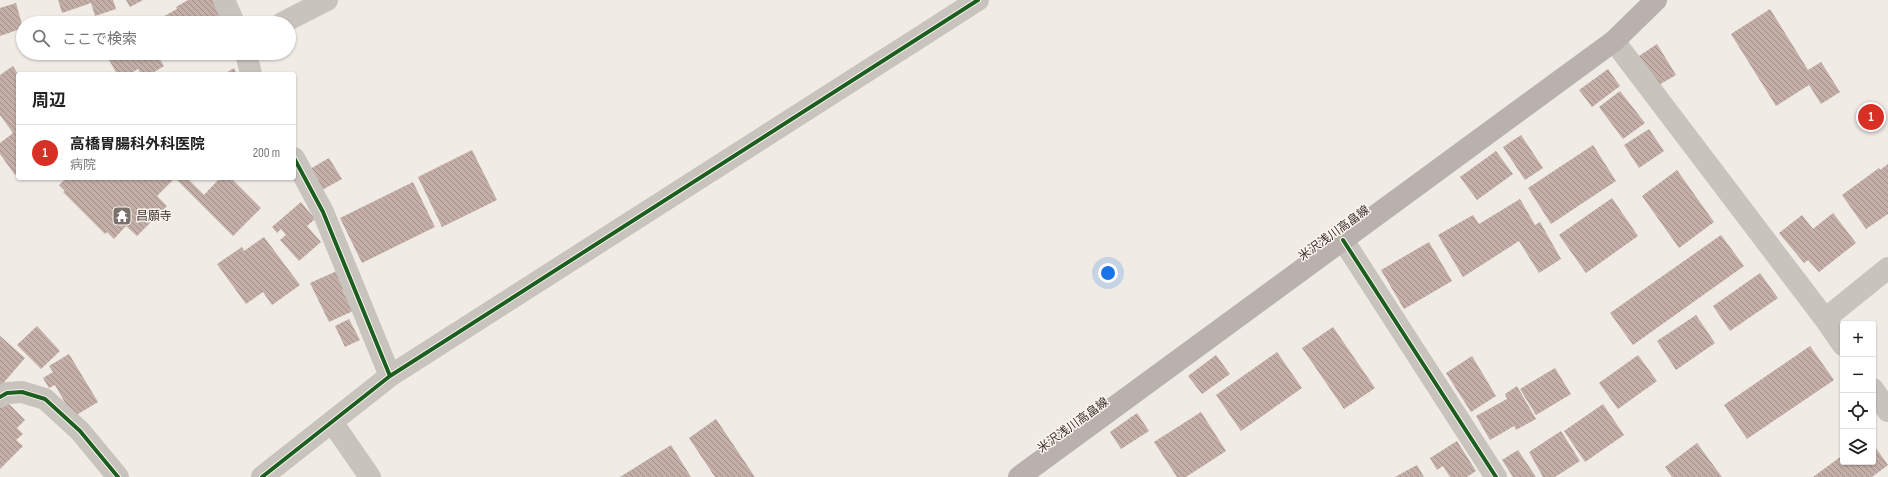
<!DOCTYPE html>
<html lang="ja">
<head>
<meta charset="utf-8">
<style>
	:root { --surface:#fff; --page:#f2f2f2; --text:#222; --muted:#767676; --line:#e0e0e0; --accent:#d93025 }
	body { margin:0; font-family:"Sofia Sans Condensed","Noto Sans JP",sans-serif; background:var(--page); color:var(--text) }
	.controls { position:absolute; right:12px; bottom:12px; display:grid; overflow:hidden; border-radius:4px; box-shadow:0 1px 3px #0004 }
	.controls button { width:36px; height:36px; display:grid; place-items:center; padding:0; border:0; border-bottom:1px solid var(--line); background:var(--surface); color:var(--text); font:20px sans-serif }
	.you { position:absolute; left:1108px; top:273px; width:14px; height:14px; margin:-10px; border:3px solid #fff; border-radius:50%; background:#1a73e8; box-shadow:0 0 0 6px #1a73e833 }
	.badge { display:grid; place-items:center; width:26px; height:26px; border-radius:50%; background:var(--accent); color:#fff; font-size:13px; font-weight:700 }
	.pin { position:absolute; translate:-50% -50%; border:2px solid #fff; box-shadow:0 1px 4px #0006 }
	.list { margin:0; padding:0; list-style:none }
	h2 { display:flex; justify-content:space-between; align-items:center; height:52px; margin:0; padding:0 16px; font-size:17px }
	h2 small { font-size:13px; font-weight:400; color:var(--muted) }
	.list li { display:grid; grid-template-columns:26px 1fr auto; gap:12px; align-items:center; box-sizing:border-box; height:56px; padding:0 16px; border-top:1px solid var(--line) }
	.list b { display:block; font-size:15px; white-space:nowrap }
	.list p { margin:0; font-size:13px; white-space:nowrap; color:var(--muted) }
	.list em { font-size:13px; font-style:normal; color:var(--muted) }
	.icon { flex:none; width:22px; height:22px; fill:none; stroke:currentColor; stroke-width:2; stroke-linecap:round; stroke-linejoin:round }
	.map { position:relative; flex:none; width:1888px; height:477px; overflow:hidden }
	.search { position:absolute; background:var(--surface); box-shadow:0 1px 3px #0004; left:16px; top:16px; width:280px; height:44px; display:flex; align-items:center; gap:10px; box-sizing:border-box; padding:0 14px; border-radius:22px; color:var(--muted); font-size:15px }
	.panel { position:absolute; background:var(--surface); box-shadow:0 1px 3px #0004; left:16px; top:72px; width:280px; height:108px; border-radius:4px }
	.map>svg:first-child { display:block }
</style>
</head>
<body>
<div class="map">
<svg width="1888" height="477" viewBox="0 0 1888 477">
	<defs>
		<pattern id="building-back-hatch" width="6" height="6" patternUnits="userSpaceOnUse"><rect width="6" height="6" fill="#c3afa7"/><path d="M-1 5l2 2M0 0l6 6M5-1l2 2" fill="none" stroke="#a08f88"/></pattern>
	</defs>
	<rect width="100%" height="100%" fill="#f0ebe5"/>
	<path fill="url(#building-back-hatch)" d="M58,0H113L116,9L95,16L91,3L62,13Z
		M126,0H143L130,7Z
		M188,0H213L222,17L211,23H152L177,9L176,7Z
		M16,3L23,28L0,36V8Z
		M1770,9L1808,70L1821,62L1840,92L1821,104L1809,85L1776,106L1731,34Z
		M1657,44L1676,75L1657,86L1639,56Z
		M122,53H156L164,66L151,74H141L138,69L130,74H117L109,60Z
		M167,53H178L169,58Z
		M13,66L18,74V173L15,175L0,154V143L13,133L0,115V75Z
		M234,68L237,74H224Z
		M1608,69L1620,86L1592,107L1579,90Z
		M1620,91L1645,123L1623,139L1599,107Z
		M1649,129L1664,151L1639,168L1624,145Z
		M1521,135L1543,168L1525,180L1503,147Z
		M1593,145L1616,181L1551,224L1528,188Z
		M472,150L497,200L442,227L418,177Z
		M1496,151L1513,174L1477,200L1460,177Z
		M329,158L342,179L322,190L310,169Z
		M1888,164V214L1866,229L1842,195L1879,168L1880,170Z
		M1677,170L1714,222L1679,248L1642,196Z
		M66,178H175L157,196L167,206L137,236L126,226L114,239L107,232L105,234L63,192L65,191L59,185Z
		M175,178H187L204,195L220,178H231L261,208L233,236Z
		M413,182L435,227L362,263L340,218Z
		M1612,198L1638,236L1586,273L1559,235Z
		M1520,199L1535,225L1540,222L1561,259L1539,273L1519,241L1463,277L1438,235L1473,215L1479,224Z
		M301,202L315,219L307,226L321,242L299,261L280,240L286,235L281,229L277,233L272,227Z
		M1833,213L1856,243L1819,272L1808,260L1804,263L1779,233L1802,215L1813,229Z
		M1721,235L1744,266L1633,345L1610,313Z
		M264,237L300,285L272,305L263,292L246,304L217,264L242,247L244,251Z
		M1429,242L1452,281L1404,309L1381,270Z
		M339,270L348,289L343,291L353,311L329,322L310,283Z
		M1760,273L1778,298L1730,331L1713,306Z
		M1696,315L1715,343L1676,370L1657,341Z
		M349,319L360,340L345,347L335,326Z
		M37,326L60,351L41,369L17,345Z
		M1333,327L1375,388L1344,409L1302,348Z
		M0,336L25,358L0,387Z
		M1810,346L1834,380L1747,439L1724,405Z
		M1277,352L1302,388L1241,431L1216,395Z
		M69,354L98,402L73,417L55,385L49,388L43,378L53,372L49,366Z
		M1216,355L1230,374L1202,394L1188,376Z
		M1638,355L1657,381L1618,409L1599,383Z
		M1472,356L1496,396L1471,412L1446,373Z
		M1555,368L1571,394L1536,415L1520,389Z
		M1517,386L1536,419L1516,430L1514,426L1490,440L1476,416L1507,399L1505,394Z
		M4,399L25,420L17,428L23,434L16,440L23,446L0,469V403Z
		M1603,404L1624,435L1585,462L1564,431Z
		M1201,412L1226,451L1186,477H1177L1154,442Z
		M1137,413L1149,431L1121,449L1110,432Z
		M716,419L755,477H715L689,438Z
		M1561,431L1580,461L1555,477H1543L1529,452Z
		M1457,441L1476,471L1467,477H1450L1443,466L1437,470L1430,458Z
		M1697,443L1722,477H1672L1665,467Z
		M1873,444L1888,465L1872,477H1813L1843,455V462H1873Z
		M671,445L691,477H620Z
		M1518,450L1536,477H1513L1502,460Z
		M1417,465L1424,477H1395Z"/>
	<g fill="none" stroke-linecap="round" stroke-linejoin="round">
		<path stroke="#c9c3be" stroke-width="22" d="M224,0L234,23
			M282,23L327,0
			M1614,41L1825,319L1843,345
			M246,53L251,74
			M294,158L323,212L390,376
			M1343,240L1496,477
			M1825,319L1888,268
			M1873,389L1888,411
			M0,397L7,393L22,392L45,399L80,431L118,477
			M332,422L370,477
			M262,477L390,376L978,0"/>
		<path stroke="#b8b1ad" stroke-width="22" d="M1019,477L1614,41L1656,0"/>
		<defs>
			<path id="cycleway" d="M294,158L323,212L390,376
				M1343,240L1496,477
				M0,397L7,393L22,392L45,399L80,431L118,477
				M262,477L390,376L978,0"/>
		</defs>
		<use href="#cycleway" stroke="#fbf5ee" stroke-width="6"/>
		<use href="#cycleway" stroke="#1b5e20" stroke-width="4"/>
	</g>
	<defs>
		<symbol id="temple-square" viewBox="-11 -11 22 22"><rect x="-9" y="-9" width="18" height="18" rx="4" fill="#7a716c" stroke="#fbf5ee"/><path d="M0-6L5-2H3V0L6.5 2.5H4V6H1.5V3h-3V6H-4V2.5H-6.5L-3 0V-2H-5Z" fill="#fff"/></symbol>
	</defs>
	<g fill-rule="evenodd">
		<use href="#temple-square" x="111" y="205" width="22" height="22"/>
	</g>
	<g text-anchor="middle" stroke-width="3" stroke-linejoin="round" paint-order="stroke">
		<g font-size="12" fill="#3b302b" stroke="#fbf5ee" text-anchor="start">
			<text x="136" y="220">昌願寺</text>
		</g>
		<g font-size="12" fill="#3b302b" stroke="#fbf5ee">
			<text transform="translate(1334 233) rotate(-36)" y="4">米沢浅川高畠線</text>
			<text transform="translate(1073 425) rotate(-36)" y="4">米沢浅川高畠線</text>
		</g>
	</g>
</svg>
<div class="controls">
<button>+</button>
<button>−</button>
<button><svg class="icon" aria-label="locate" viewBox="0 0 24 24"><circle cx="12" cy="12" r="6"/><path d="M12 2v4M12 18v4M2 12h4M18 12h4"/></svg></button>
<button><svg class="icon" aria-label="layers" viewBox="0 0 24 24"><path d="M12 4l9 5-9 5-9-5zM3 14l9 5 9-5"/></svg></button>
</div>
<div class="you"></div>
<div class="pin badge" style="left:1871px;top:117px">1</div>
<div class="search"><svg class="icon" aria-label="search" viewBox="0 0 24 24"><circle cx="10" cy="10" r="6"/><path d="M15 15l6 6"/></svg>ここで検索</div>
<section class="panel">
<h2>周辺<small></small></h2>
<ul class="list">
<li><span class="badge">1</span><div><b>高橋胃腸科外科医院</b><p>病院</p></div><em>200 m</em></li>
</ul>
</section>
</div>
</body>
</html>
